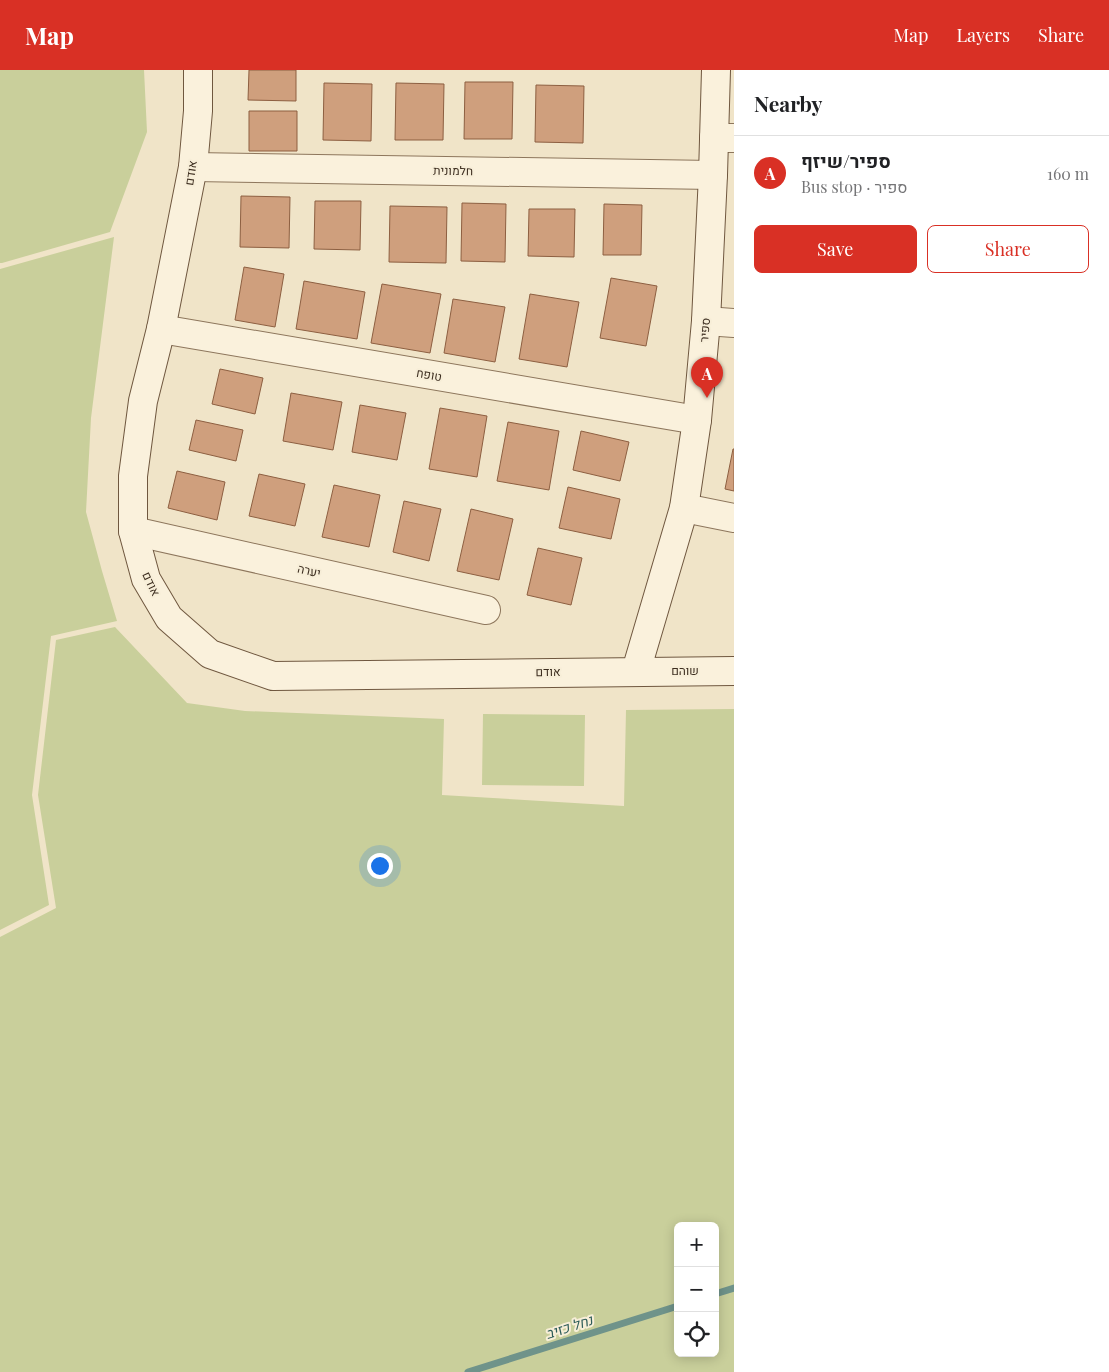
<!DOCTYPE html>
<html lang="en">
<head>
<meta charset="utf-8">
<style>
	:root { --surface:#fff; --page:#f6f6f6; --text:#202124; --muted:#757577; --line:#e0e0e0; --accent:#d93025 }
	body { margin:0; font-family:"Playfair Display",Heebo,serif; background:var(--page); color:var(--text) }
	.controls { position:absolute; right:15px; bottom:15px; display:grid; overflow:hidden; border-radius:8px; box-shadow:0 2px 12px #0003 }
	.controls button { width:45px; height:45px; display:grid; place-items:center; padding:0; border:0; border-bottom:1px solid var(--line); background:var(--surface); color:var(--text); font:25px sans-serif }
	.you { position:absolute; left:379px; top:795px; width:18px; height:18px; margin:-12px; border:4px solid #fff; border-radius:50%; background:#1a73e8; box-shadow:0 0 0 8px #1a73e833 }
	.badge { display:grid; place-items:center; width:32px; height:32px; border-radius:50%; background:var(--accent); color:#fff; font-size:16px; font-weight:700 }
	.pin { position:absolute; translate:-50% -41px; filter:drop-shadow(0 1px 2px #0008) }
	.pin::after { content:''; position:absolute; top:26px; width:18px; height:15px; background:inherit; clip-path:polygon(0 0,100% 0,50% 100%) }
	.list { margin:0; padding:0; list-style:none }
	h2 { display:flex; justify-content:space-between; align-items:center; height:65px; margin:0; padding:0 20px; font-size:21px }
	h2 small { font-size:16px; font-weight:400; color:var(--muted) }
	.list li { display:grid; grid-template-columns:32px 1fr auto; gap:15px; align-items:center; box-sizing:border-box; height:75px; padding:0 20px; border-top:1px solid var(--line) }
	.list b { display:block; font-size:19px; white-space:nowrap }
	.list p { margin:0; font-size:16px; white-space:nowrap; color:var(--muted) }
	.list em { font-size:16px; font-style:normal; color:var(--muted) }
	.actions { display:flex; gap:10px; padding:15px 20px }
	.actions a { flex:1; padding:11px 0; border:1px solid var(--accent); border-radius:8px; text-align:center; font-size:18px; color:var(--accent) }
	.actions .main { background:var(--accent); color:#fff }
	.icon { flex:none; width:28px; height:28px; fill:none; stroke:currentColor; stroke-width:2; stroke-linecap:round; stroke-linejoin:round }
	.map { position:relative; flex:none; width:734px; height:1302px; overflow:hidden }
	header { display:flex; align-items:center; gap:30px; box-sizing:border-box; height:70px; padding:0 25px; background:var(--accent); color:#fff }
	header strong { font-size:24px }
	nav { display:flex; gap:28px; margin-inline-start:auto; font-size:18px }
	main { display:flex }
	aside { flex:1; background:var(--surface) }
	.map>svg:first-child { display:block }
</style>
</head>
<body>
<header>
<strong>Map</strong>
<nav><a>Map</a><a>Layers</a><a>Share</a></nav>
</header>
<main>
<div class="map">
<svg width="734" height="1302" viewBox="0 0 734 1302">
	<rect width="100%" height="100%" fill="#f0e4c8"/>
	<path fill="#c9cf9b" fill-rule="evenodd" d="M0,0H144L147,62L110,162L2,193H0Z
		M114,167L91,348L86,442L102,501L117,551L51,566L32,725L49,835L0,860V199Z
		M115,557L187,633L245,641L444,649L442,725L624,736L626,640L734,639V1302H0V867L56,838L38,725L56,570ZM678,1156H715V1283H678Z
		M483,644L585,645L584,716L482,715Z"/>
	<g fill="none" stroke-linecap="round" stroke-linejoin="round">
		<path stroke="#6f938a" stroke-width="7" d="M715,1224L734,1218
			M468,1302L678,1236"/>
	</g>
	<path fill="#cf9f7d" stroke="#8d5f41" d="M249,0H296V31L248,30Z
		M465,12H513L512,69H464Z
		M324,13L372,14L371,71L323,70Z
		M396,13L444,14L443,70H395Z
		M536,15L584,16L583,73L535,72Z
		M249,41H297V81H249Z
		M241,126L290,127L289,178L240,177Z
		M315,131H361L360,180L314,179Z
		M462,133L506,134L505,192L461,191Z
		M604,134L642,135L641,185H603Z
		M390,136L447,137L446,193L389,192Z
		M529,139H575L574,187L528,186Z
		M244,197L284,204L275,257L235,250Z
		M611,208L657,216L646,276L600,268Z
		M304,211L365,222L357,269L296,259Z
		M382,214L441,224L430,283L371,273Z
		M530,224L579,232L567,297L519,289Z
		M453,229L505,237L495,292L444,283Z
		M220,299L263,308L255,344L212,334Z
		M291,323L342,332L333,380L283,371Z
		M360,335L406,343L397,390L352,382Z
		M440,338L487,346L477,407L429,399Z
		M196,350L243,360L236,391L189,380Z
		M508,352L559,361L549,420L497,411Z
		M581,361L629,372L620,411L573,400Z
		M733,379H734V421L725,419Z
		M177,401L225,412L217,450L168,438Z
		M259,404L305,414L295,456L249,446Z
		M334,415L380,425L369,477L322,467Z
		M568,417L620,429L611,469L559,458Z
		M404,431L441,439L429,491L393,482Z
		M471,439L513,449L499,510L457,501Z
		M538,478L582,488L571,535L527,525Z"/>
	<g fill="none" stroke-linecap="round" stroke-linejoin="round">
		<defs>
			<path id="street" d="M714,68H734
				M193,97L713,105
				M706,251L734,253
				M161,259L697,350
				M684,438L734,448
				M133,461L486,540"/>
			<path id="secondary" d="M198,0V41L193,97L161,259L143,331L133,406V461L146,509L169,548L210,584L273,606L734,601
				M636,601L684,438L697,350L706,251L713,105L716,0"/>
		</defs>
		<use href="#street" stroke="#8d765c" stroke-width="30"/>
		<use href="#secondary" stroke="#6f573f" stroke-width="30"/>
		<use href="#street" stroke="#faf1dc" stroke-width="28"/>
		<use href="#secondary" stroke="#faf1dc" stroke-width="28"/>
	</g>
	<g text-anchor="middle" stroke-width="4" stroke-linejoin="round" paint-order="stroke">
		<g font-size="12" fill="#3d2e20" stroke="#f7eed8">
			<text transform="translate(453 101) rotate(1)" y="4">חלמונית</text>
			<text transform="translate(191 103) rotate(-81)" y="4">אודם</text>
			<text transform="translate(705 260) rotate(-85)" y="4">ספיר</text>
			<text transform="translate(429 305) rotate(10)" y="4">טופח</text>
			<text transform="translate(309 501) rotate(13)" y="4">יערה</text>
			<text transform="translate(151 514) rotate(65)" y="4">אודם</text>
			<text x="685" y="605">שוהם</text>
			<text transform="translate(548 602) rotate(-1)" y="4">אודם</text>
		</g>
		<g font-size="14" font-style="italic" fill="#2f5d5a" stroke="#f7eed8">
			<text transform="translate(569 1257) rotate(-18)" y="5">נחל כזיב</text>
		</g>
	</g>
</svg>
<div class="controls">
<button>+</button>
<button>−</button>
<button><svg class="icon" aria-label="locate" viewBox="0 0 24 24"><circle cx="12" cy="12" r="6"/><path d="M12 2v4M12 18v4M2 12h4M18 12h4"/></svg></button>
</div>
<div class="you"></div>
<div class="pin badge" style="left:707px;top:328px">A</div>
</div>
<aside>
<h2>Nearby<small></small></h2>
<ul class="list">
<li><span class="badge">A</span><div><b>ספיר/שיזף</b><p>Bus stop · ספיר</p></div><em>160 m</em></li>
</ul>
<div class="actions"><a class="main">Save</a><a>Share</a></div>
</aside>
</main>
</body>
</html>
